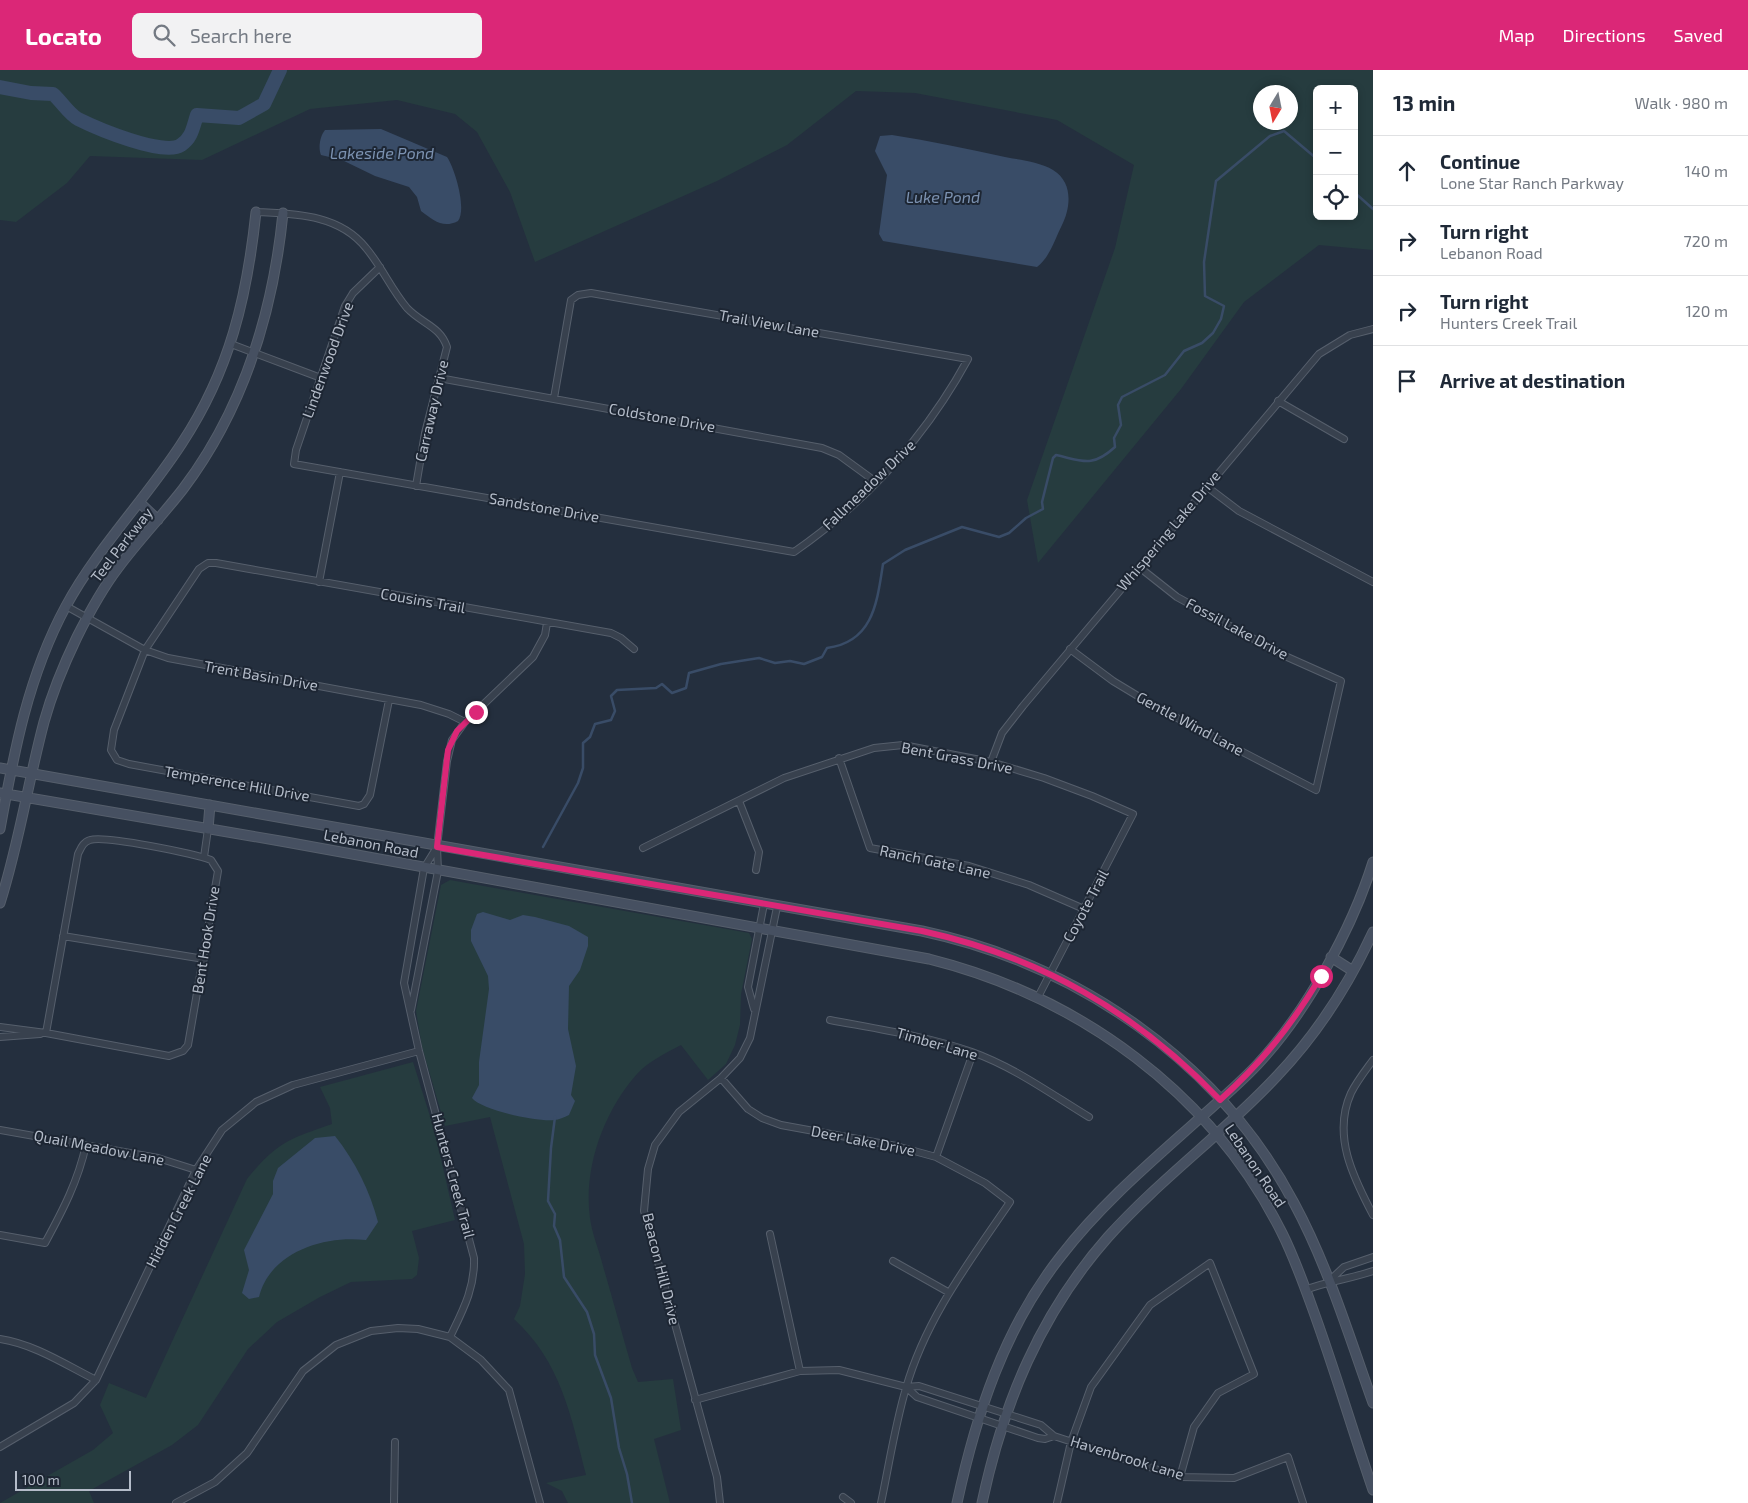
<!DOCTYPE html>
<html lang="en">
<head>
<meta charset="utf-8">
<style>
	:root { --surface:#fff; --page:#f2f2f3; --text:#1f2937; --muted:#747a83; --line:#e0e1e3; --accent:#db2777 }
	body { margin:0; font-family:"Exo 2",sans-serif; background:var(--page); color:var(--text) }
	.controls { position:absolute; right:15px; top:15px; display:grid; overflow:hidden; border-radius:8px; box-shadow:0 2px 8px #0003 }
	.controls button { width:45px; height:45px; display:grid; place-items:center; padding:0; border:0; border-bottom:1px solid var(--line); background:var(--surface); color:var(--text); font:25px sans-serif }
	.compass { position:absolute; left:1253px; top:15px; width:45px; height:45px; border-radius:50%; background:var(--surface); box-shadow:0 2px 8px #0003; rotate:190deg }
	.scale { position:absolute; left:15px; bottom:12px; width:116px; box-sizing:border-box; padding-left:5px; border:2px solid #b4bcc9; border-top:0; font-size:14px; line-height:18px; white-space:nowrap; color:#b4bcc9; -webkit-text-stroke:4px #1d2633; paint-order:stroke }
	.stop { position:absolute; width:15px; height:15px; margin:-11px; border:4px solid #db2777; border-radius:50%; background:#fff }
	.stop.end { background:#db2777; border-color:#fff; box-shadow:0 1px 5px #0008 }
	.list { margin:0; padding:0; list-style:none }
	h2 { display:flex; justify-content:space-between; align-items:center; height:65px; margin:0; padding:0 20px; font-size:21px }
	h2 small { font-size:16px; font-weight:400; color:var(--muted) }
	.list li { display:grid; grid-template-columns:32px 1fr auto; gap:15px; align-items:center; box-sizing:border-box; height:70px; padding:0 20px; border-top:1px solid var(--line) }
	.list b { display:block; font-size:19px; white-space:nowrap }
	.list p { margin:0; font-size:16px; white-space:nowrap; color:var(--muted) }
	.list em { font-size:16px; font-style:normal; color:var(--muted) }
	.icon { flex:none; width:28px; height:28px; fill:none; stroke:currentColor; stroke-width:2; stroke-linecap:round; stroke-linejoin:round }
	.map { position:relative; flex:none; width:1373px; height:1433px; overflow:hidden }
	header { display:flex; align-items:center; gap:30px; box-sizing:border-box; height:70px; padding:0 25px; background:var(--accent); color:#fff }
	header strong { font-size:24px }
	nav { display:flex; gap:28px; margin-inline-start:auto; font-size:18px }
	.search { width:350px; height:45px; background:var(--page); display:flex; align-items:center; gap:12px; box-sizing:border-box; padding:0 18px; border-radius:8px; color:var(--muted); font-size:19px }
	main { display:flex }
	aside { flex:1; background:var(--surface) }
	.map>svg:first-child { display:block }
</style>
</head>
<body>
<header>
<strong>Locato</strong>
<div class="search"><svg class="icon" aria-label="search" viewBox="0 0 24 24"><circle cx="10" cy="10" r="6"/><path d="M15 15l6 6"/></svg>Search here</div>
<nav><a>Map</a><a>Directions</a><a>Saved</a></nav>
</header>
<main>
<div class="map">
<svg width="1373" height="1433" viewBox="0 0 1373 1433">
	<rect width="100%" height="100%" fill="#242f3e"/>
	<path fill="#263c3f" fill-rule="evenodd" d="M0,0H1373V180L1319,175L1244,232L1181,319L1038,493L1027,430L1115,178L1134,95L1057,50L915,23L856,21L787,75L717,111L535,192L510,122L477,62L455,44L397,30L310,39L202,90L90,86L67,113L16,152L0,150ZM1317,19H1354V146H1317ZM1290,22V52H1260V22Z
		M450,810L749,863L752,869L741,924L740,955L735,975L726,994L708,1010L681,975C666,983 649,991 637,1004C604,1041 583,1098 590,1148C592,1164 599,1180 603,1196C613,1230 622,1264 632,1298L638,1312L673,1309L681,1360L654,1369L670,1433H568L562,1421L546,1413L586,1405C571,1346 561,1292 514,1249L520,1236L525,1204L524,1174L490,1047L445,1056L422,977L416,941L441,815Z
		M413,992L434,1059L455,1150L412,1161L419,1188L417,1205L412,1209L351,1212L320,1227L277,1252L248,1279L198,1355L172,1375L89,1421L94,1433H0L93,1380L113,1363L100,1335L109,1313L146,1328L247,1109C277,1072 289,1069 332,1054L330,1038L320,1017Z"/>
	<path fill="#394c67" d="M381,59L447,87C455,99 467,139 458,151C443,159 433,150 421,141L417,127L409,117L375,106L342,90L321,85C318,78 320,66 325,60Z
		M892,65C930,71 968,79 1005,87C1020,90 1040,92 1053,100C1073,112 1071,137 1062,155C1055,169 1050,187 1037,197L883,171L879,164L887,105L875,81L880,66Z
		M483,842L510,850L523,845L535,847L569,856L588,867V876L580,900L569,916L568,959L576,996L571,1025L575,1031L569,1045C564,1047 559,1050 554,1050C538,1052 481,1040 472,1028L479,1015V992L489,919L488,906L471,871V860L477,844Z
		M335,1066C355,1091 370,1121 378,1152L366,1170C324,1165 270,1182 259,1227L249,1229L242,1223L249,1200L244,1180L273,1124V1111L278,1098L315,1068Z"/>
	<g fill="none" stroke-linecap="round" stroke-linejoin="round">
		<path stroke="#394c67" stroke-width="2.5" d="M1354,122L1373,139
			M543,777L578,713L583,698V673L590,667L595,654L611,650L615,641L611,626L617,620L656,618L662,614L672,623L686,618L689,603L721,594L759,588L775,593L790,591L804,594L822,587L827,578C873,572 877,533 883,494L905,480L962,457L999,467L1009,463L1026,448L1043,439L1042,432L1053,388L1056,385C1083,391 1092,398 1115,377L1114,368L1121,355L1118,335L1122,327L1165,305L1184,281L1202,273L1213,263L1221,249L1224,236L1205,226L1204,192L1216,111L1270,66L1284,61L1317,89
			M555,1047L551,1078L548,1131L555,1144L554,1156L560,1170L564,1207L587,1242L594,1264L595,1285L611,1328L619,1378L627,1404L632,1433"/>
		<path stroke="#394c67" stroke-width="14" d="M0,17L31,23L53,24C61,31 69,44 78,49C96,58 164,87 181,75C192,68 193,57 197,45L239,48L264,34L280,0"/>
		<defs>
			<path id="street" d="M256,142C295,144 339,144 366,178C382,197 391,219 407,238C422,254 440,256 447,277L425,363L416,416
				M380,197L353,223L345,236L296,380L294,394L794,482C866,432 926,366 968,289L591,223L578,225L571,230L554,328
				M231,274L321,308
				M439,308L822,378L839,385L876,412
				M1278,331L1344,369
				M1206,416L1239,441L1373,512
				M319,512L340,402
				M66,536L145,580L168,588L421,635L449,644L465,652
				M1070,579L1113,611L1156,637L1316,720L1341,611L1285,586L1177,527L1139,497
				M389,630L370,725L364,734L359,736L129,694L117,690L111,680L114,660L145,580L199,499L208,493H216L611,563L621,568L634,579
				M839,688L870,778L969,796L1029,815L1084,839
				M991,692L1002,663L1023,636L1319,284L1350,265L1373,259
				M739,731L759,782L756,800
				M437,777L424,798L404,913L419,981L474,1188C475,1218 463,1240 450,1267
				M643,778L784,708L874,678L903,675L991,692L1044,708L1092,726L1133,744L1038,927
				M204,787L208,759
				M63,866L204,889
				M754,939L748,917L764,834
				M411,940L438,801L437,777L447,691L452,670L465,652L533,587L545,565L547,553
				M830,950C878,959 926,966 972,982C1014,997 1051,1024 1089,1047
				M0,957L46,963L169,986L183,981L188,975L218,801L211,790C195,784 105,765 90,770C83,772 81,778 78,784L46,963
				M0,967L40,964
				M1373,990C1365,1001 1357,1011 1351,1023C1332,1065 1353,1107 1373,1145
				M721,1008L748,1039L762,1048L781,1055L896,1076L936,1087L985,1113L1010,1132C970,1191 926,1248 906,1318C895,1355 889,1395 881,1433
				M0,1060L158,1088L196,1100
				M936,1087L973,983
				M770,1164L800,1301
				M0,1165L45,1173C63,1140 78,1111 86,1075
				M893,1191L948,1222
				M1329,1211L1344,1197L1373,1187
				M1305,1220C1328,1211 1350,1209 1373,1201
				M0,1269C34,1274 66,1295 96,1310
				M906,1317L917,1327L1038,1368L1045,1369L1054,1366
				M695,1330L800,1301L839,1300L906,1317L919,1316L1041,1355L1054,1366L1180,1407L1234,1408L1288,1387L1303,1433
				M0,1377L74,1333L96,1310L196,1100L222,1060L256,1032L293,1015L419,981
				M843,1427L851,1433
				M176,1433L215,1412L247,1383L303,1301L336,1275L371,1261L398,1258L418,1259L450,1267L481,1290L509,1320L540,1433
				M394,1433L395,1372
				M720,1433L717,1407L644,1141L648,1099L655,1075L679,1042L721,1008L740,988L750,968L777,837
				M1057,1433L1071,1372L1091,1317L1150,1235L1210,1193L1254,1304L1218,1323L1194,1357L1180,1407"/>
			<path id="secondary" d="M139,432L158,450
				M0,698L922,861C1077,894 1219,991 1294,1133C1328,1196 1349,1266 1373,1333
				M0,723L286,772L929,889C1080,927 1212,1023 1282,1163C1294,1187 1303,1212 1312,1237C1334,1297 1352,1359 1373,1420
				M0,759C14,682 28,606 66,536C98,477 146,429 182,373C230,300 247,227 256,142
				M208,759L210,735
				M0,833C19,774 28,712 44,652C52,623 64,594 77,567C89,543 102,519 118,498C138,471 162,446 183,419C244,338 273,243 283,143
				M1331,887L1353,901
				M957,1433C976,1345 1004,1258 1061,1186C1101,1134 1151,1092 1200,1048C1219,1031 1239,1014 1257,995C1306,943 1352,859 1373,792
				M982,1433C1003,1334 1040,1244 1108,1167C1160,1109 1224,1063 1277,1006C1316,965 1349,914 1373,862"/>
		</defs>
		<use href="#street" stroke="#565f6c" stroke-width="8"/>
		<use href="#secondary" stroke="#565f6c" stroke-width="11"/>
		<use href="#street" stroke="#38414e" stroke-width="6"/>
		<use href="#secondary" stroke="#465061" stroke-width="9"/>
	</g>
	<g fill="none" stroke-linecap="round" stroke-linejoin="round">
		<path stroke="#db2777" stroke-width="6" d="M476,642L457,661L448,680L437,777L922,861C1041,887 1136,942 1220,1030C1263,991 1291,956 1321,906"/>
	</g>
	<g text-anchor="middle" stroke-width="4" stroke-linejoin="round" paint-order="stroke">
		<g font-size="15" fill="#b4bcc9" stroke="#1d2633">
			<text transform="translate(769 254) rotate(10)" y="5">Trail View Lane</text>
			<text transform="translate(328 290) rotate(-70)" y="5">Lindenwood Drive</text>
			<text transform="translate(432 341) rotate(-77)" y="5">Carraway Drive</text>
			<text transform="translate(662 348) rotate(10)" y="5">Coldstone Drive</text>
			<text transform="translate(869 415) rotate(-44)" y="5">Fallmeadow Drive</text>
			<text transform="translate(544 438) rotate(10)" y="5">Sandstone Drive</text>
			<text transform="translate(1169 461) rotate(-50)" y="5">Whispering Lake Drive</text>
			<text transform="translate(122 475) rotate(-52)" y="5">Teel Parkway</text>
			<text transform="translate(423 531) rotate(10)" y="5">Cousins Trail</text>
			<text transform="translate(1237 559) rotate(28)" y="5">Fossil Lake Drive</text>
			<text transform="translate(261 606) rotate(10)" y="5">Trent Basin Drive</text>
			<text transform="translate(1190 654) rotate(28)" y="5">Gentle Wind Lane</text>
			<text transform="translate(957 688) rotate(11)" y="5">Bent Grass Drive</text>
			<text transform="translate(237 714) rotate(10)" y="5">Temperence Hill Drive</text>
			<text transform="translate(371 774) rotate(11)" y="5">Lebanon Road</text>
			<text transform="translate(935 792) rotate(12)" y="5">Ranch Gate Lane</text>
			<text transform="translate(1086 836) rotate(-62)" y="5">Coyote Trail</text>
			<text transform="translate(206 870) rotate(-81)" y="5">Bent Hook Drive</text>
			<text transform="translate(937 974) rotate(16)" y="5">Timber Lane</text>
			<text transform="translate(863 1071) rotate(11)" y="5">Deer Lake Drive</text>
			<text transform="translate(99 1078) rotate(11)" y="5">Quail Meadow Lane</text>
			<text transform="translate(1255 1096) rotate(56)" y="5">Lebanon Road</text>
			<text transform="translate(453 1106) rotate(75)" y="5">Hunters Creek Trail</text>
			<text transform="translate(179 1141) rotate(-63)" y="5">Hidden Creek Lane</text>
			<text transform="translate(661 1199) rotate(76)" y="5">Beacon Hill Drive</text>
			<text transform="translate(1127 1388) rotate(17)" y="5">Havenbrook Lane</text>
		</g>
		<g font-size="16" font-style="italic" fill="#7c92b1" stroke="#1d2633">
			<text x="382" y="89">Lakeside Pond</text>
			<text x="943" y="133">Luke Pond</text>
		</g>
	</g>
</svg>
<div class="controls">
<button>+</button>
<button>−</button>
<button><svg class="icon" aria-label="locate" viewBox="0 0 24 24"><circle cx="12" cy="12" r="6"/><path d="M12 2v4M12 18v4M2 12h4M18 12h4"/></svg></button>
</div>
<svg class="compass" viewBox="-18 -18 36 36"><path d="M0-13l5 13h-10z" fill="#e53935"/><path d="M0 13l5-13h-10z" fill="#747a83"/></svg>
<div class="scale">100 m</div>
<div class="stop" style="left:1321px;top:906px"></div>
<div class="stop end" style="left:476px;top:642px"></div>
</div>
<aside>
<h2>13 min<small>Walk · 980 m</small></h2>
<ul class="list">
<li><svg class="icon" aria-label="ahead" viewBox="0 0 24 24"><path d="M12 20V5M6 11l6-6 6 6"/></svg><div><b>Continue</b><p>Lone Star Ranch Parkway</p></div><em>140 m</em></li>
<li><svg class="icon" aria-label="right" viewBox="0 0 24 24"><path d="M7 20v-9h11M14 6l5 5-5 5"/></svg><div><b>Turn right</b><p>Lebanon Road</p></div><em>720 m</em></li>
<li><svg class="icon" aria-label="right" viewBox="0 0 24 24"><path d="M7 20v-9h11M14 6l5 5-5 5"/></svg><div><b>Turn right</b><p>Hunters Creek Trail</p></div><em>120 m</em></li>
<li><svg class="icon" aria-label="arrive" viewBox="0 0 24 24"><path d="M6 21V4h12l-3 4 3 4H6"/></svg><div><b>Arrive at destination</b></div></li>
</ul>
</aside>
</main>
</body>
</html>
